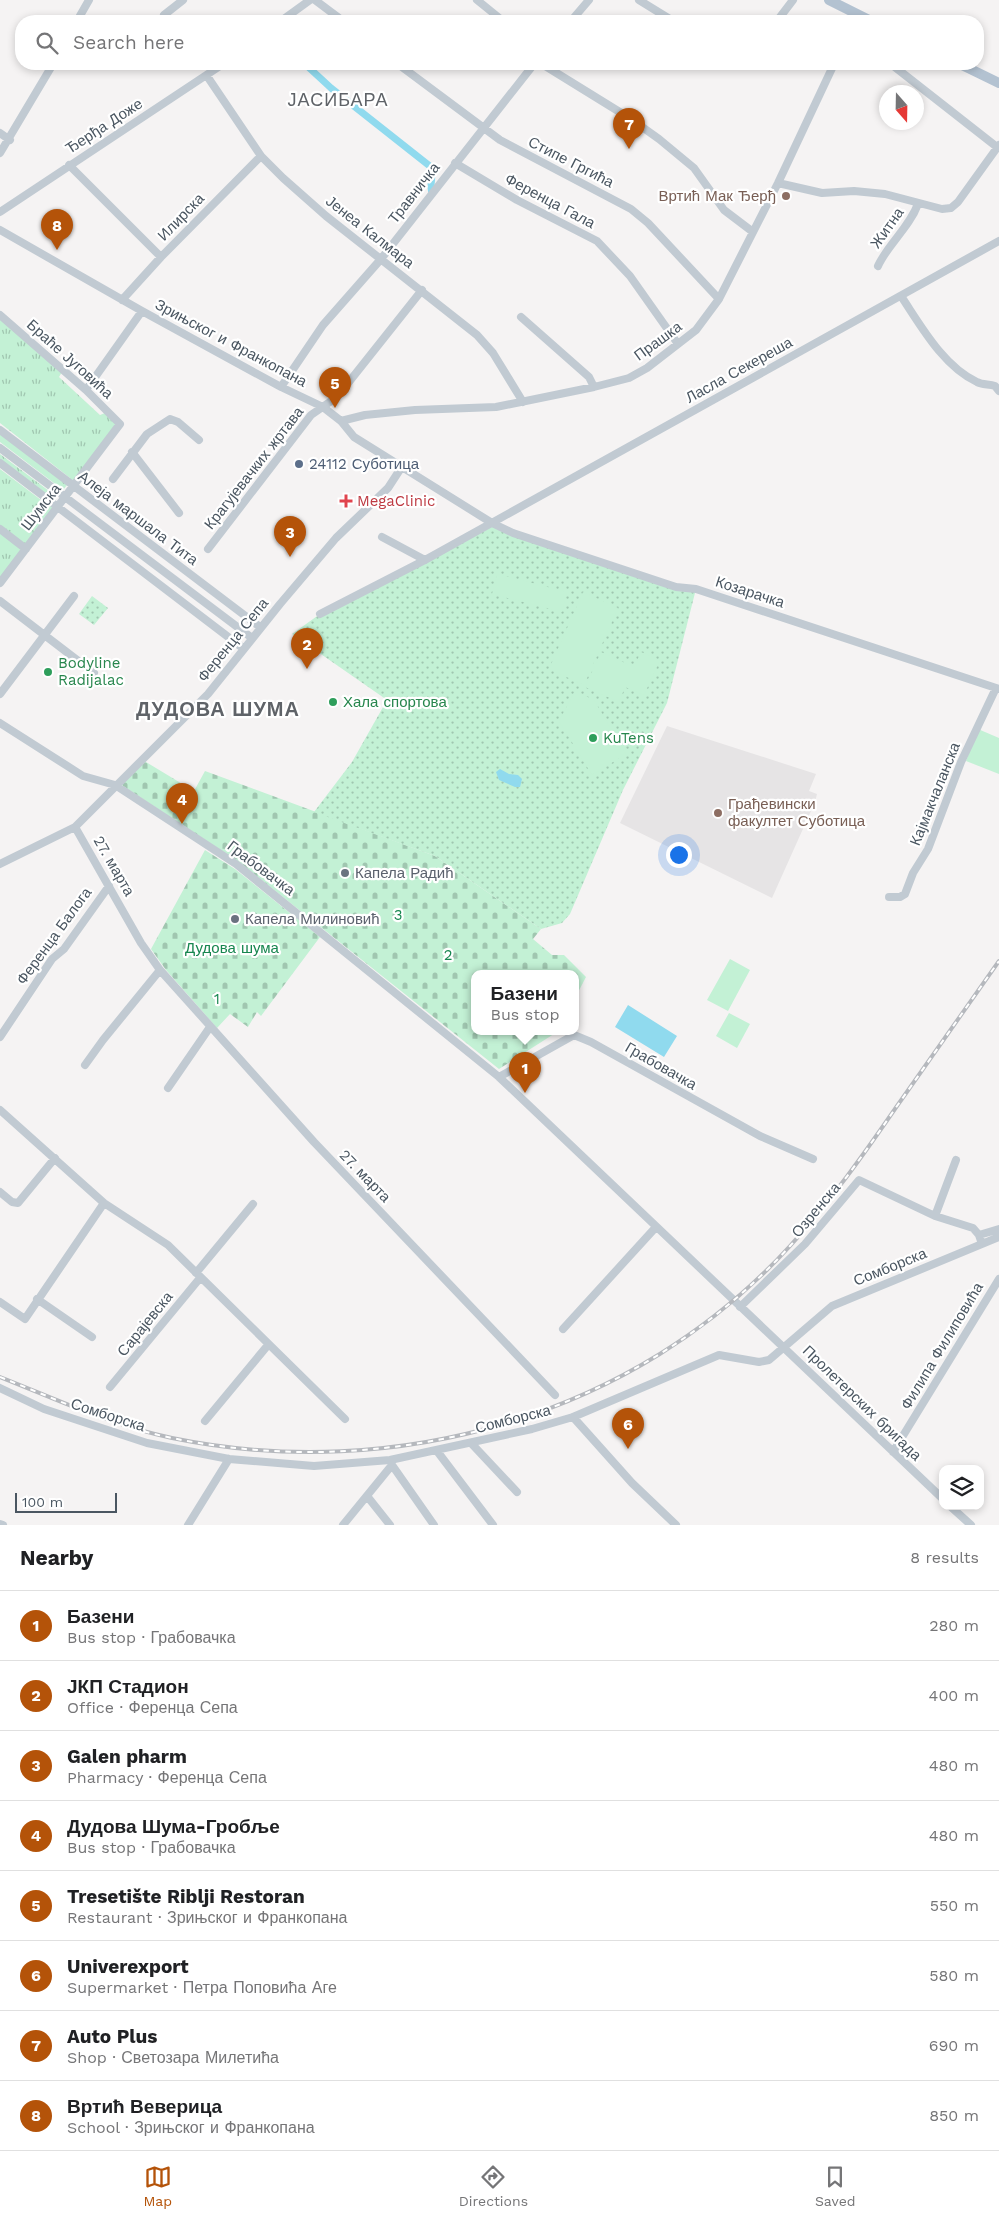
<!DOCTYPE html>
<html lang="en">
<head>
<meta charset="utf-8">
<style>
	:root { --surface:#fff; --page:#f6f6f6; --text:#202124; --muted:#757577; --line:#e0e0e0; --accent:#b45309 }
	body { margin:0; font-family:"Work Sans",sans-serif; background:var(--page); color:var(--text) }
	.controls { position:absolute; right:15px; bottom:15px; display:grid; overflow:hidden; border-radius:10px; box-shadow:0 2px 8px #0003 }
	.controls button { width:45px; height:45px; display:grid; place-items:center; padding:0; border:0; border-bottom:1px solid var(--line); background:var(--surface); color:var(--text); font:25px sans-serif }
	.compass { position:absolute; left:879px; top:85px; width:45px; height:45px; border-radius:50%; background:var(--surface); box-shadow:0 2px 8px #0003; rotate:160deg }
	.scale { position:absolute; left:15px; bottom:12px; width:102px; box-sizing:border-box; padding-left:5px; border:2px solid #4a5661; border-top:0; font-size:14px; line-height:18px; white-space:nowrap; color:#4a5661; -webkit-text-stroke:4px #fff; paint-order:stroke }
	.you { position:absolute; left:678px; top:854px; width:18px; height:18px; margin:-12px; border:4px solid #fff; border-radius:50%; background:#1a73e8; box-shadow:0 0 0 8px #1a73e833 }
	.badge { display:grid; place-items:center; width:32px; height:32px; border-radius:50%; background:var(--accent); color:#fff; font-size:16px; font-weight:700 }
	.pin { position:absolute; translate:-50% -41px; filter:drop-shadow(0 1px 2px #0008) }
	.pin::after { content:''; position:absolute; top:26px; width:18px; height:15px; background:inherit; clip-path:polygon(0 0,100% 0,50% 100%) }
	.popup { position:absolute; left:471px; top:970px; width:108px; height:65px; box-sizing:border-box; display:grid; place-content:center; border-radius:10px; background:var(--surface); filter:drop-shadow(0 1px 4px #0005); font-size:16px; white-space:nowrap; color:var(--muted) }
	.popup b { font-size:19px; color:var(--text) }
	.popup::after { content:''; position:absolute; left:50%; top:100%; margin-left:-10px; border:10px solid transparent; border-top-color:var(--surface) }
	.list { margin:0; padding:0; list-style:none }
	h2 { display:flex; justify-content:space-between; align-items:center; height:65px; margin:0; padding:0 20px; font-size:21px }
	h2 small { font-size:16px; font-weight:400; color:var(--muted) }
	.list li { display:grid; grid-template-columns:32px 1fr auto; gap:15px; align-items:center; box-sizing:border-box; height:70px; padding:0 20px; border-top:1px solid var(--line) }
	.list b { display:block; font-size:19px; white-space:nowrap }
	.list p { margin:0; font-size:16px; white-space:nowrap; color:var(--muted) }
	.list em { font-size:16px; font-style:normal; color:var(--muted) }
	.icon { flex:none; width:28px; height:28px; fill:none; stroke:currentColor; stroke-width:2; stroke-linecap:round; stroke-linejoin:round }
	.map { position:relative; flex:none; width:999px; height:1525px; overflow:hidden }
	.search { position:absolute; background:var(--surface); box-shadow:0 2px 8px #0003; left:15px; right:15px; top:15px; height:55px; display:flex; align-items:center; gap:12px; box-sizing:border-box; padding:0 18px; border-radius:20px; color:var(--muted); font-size:19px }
	.sheet { height:625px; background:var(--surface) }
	nav { display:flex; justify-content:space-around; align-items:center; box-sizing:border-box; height:70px; border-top:1px solid var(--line); background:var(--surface); font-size:14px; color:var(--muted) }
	nav a { display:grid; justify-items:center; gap:2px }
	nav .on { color:var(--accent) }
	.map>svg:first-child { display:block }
</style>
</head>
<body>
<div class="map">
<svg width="999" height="1525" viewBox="0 0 999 1525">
	<defs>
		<pattern id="grass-tufts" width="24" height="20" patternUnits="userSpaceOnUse" patternTransform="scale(1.25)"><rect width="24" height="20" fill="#c3f1d5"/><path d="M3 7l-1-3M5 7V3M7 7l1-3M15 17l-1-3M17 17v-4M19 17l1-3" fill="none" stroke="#a0c6b0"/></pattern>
		<pattern id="cemetery-stones" width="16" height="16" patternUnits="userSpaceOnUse" patternTransform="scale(1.25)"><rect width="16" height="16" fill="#c3f1d5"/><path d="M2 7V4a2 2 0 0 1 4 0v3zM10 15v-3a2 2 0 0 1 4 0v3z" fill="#a0c6b0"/></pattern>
		<pattern id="park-dots" width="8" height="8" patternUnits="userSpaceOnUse" patternTransform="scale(1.25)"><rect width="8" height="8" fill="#c3f1d5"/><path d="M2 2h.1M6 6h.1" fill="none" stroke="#a0c6b0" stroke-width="1.8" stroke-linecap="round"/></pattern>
	</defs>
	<rect width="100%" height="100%" fill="#f5f3f3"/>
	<path fill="#e6e4e5" d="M667,726L816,774L809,791L817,794L815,802L772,898L620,823Z"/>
	<path fill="url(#grass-tufts)" d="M0,317L62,372L59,377L100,415L105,413L118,424L73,485L68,482L70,478L0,423Z
		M0,433L67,485L63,490L0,442Z
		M0,454L57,497L54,501L0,460Z
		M0,469L49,506L52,504L55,506L0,579Z"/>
	<path fill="url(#cemetery-stones)" d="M141,759L194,791L205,771L435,856L541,929L533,939L552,955H564L586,977L575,998V974H475V1032H557L499,1069L239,862L120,784Z
		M205,850L235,869L320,937L261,1016L257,1012L248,1027L230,1014L217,1028L166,970L151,949Z"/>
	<path fill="url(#park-dots)" d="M492,523L587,558L696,589L667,703L623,790L570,914L562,923L541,929L435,856L314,812L352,762L387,700L292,634L320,614Z
		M92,596L108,608L94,625L79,614Z"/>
	<path fill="#c3f1d5" d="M497,574L567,592L562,612L492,594Z
		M583,592L618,608L584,685L549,669Z
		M601,652L634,667L641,652L660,660L644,695L625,687L619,702L585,687Z
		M575,691L594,700L626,754L592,775L559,721Z
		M978,729L999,738V774L966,761Z
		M730,959L750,970L728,1011L707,1000Z
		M729,1013L750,1024L737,1048L716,1036Z"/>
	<path fill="#90daee" d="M500,769L509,774L518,775L522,779L520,787H515L499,780L496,772Z
		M628,1005L677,1036L664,1057L615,1027Z"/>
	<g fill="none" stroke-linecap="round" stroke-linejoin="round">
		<path stroke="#90daee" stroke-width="7" d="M305,64L331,88L431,167C434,176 429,184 432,193"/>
		<path stroke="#c1cad2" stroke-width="8" d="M315,0L343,21
			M477,0L503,21
			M639,0L673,21
			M164,15L183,0
			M77,21L89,0
			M281,21L310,0
			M571,21L589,0
			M777,21L793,0
			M398,64L500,140L631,209L648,223L719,299
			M542,64L631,119L659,139L694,168L724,210L753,232
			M891,64L997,147
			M207,76L261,156L283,178L326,216L477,335L493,353L523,402
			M0,133L10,140
			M0,153L53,64
			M455,163L517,200L597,241L630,276L678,344
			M69,165L161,257
			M778,183L822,193L854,191L885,194L942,209L951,208L958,202L999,145
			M0,212L223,64
			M0,230L142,311L281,387L323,407L341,421L354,437L492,523L513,533L676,587L696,589L999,689
			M878,266C888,244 909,228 918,204
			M901,296C921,326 943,366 977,382C982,385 989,384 995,386L999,391
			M122,300L161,257L261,156
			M0,315L86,390L120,424L0,583
			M521,317L589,377L594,387
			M281,387L323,325L381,259L534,64
			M86,390L142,311
			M341,421L365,415L415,410L496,407L594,387L629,378L647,368L696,330L719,299L778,183L834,64
			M0,430L260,627
			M0,448L252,638
			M132,452L179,513
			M0,463L244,649
			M113,479L147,434L170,419L178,422L199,440
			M0,529L26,549
			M382,537L425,560
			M208,549L311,415L337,397L422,290
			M0,601L94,673
			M320,614L425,560L999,241
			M0,694L74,596
			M0,723L83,776L115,785L236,864L499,1077L943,1499
			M75,827L141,943L160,970L314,1142L555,1395
			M0,864L75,827L208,694L280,604L336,538L388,488L401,468
			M889,897H900L905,894L913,873L928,849L961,762L996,688
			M0,1037L52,959L64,949L109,886
			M85,1065L103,1040L160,970
			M499,1077L574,1035L591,1042L760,1136L813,1159
			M168,1088L210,1027
			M0,1110L104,1203L168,1245L345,1419
			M0,1192L12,1202L18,1203L55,1158
			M935,1216L956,1160
			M979,1235L999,1229
			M196,1273L253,1204
			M37,1299L92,1337
			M0,1302L25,1319L104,1203
			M740,1307L805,1244L859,1180L935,1216L973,1228L979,1235L982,1244
			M563,1329L656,1227
			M110,1387L200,1278
			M0,1388L44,1409L147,1443L229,1459L314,1466L390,1460L532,1429L573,1417L719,1355L759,1362L769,1360L832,1306L999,1237
			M573,1417L632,1483L676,1525
			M205,1421L268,1345
			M471,1443L517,1492
			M437,1451L493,1525
			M893,1452L999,1279
			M392,1465L434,1525
			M367,1496L390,1525
			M950,1506L971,1525
			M0,1524L3,1525
			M188,1525L229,1459
			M343,1525L392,1465L390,1460"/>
		<path stroke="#b3c2d1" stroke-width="10" d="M829,0L871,21
			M960,64L999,83"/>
		<defs>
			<path id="rail" d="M0,1377C56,1399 113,1426 172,1438C395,1484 635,1416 790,1246C830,1202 864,1154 897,1106C931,1058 965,1009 999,961"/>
		</defs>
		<use href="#rail" stroke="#b5b8bd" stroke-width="4"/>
		<use href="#rail" stroke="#fff" stroke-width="2" stroke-dasharray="5.5" stroke-linecap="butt"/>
	</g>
	<g fill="#8d6e63" stroke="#fff" stroke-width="2">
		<circle cx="786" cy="196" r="5"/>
		<circle cx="718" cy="813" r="5"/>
	</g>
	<circle fill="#5c6f8a" stroke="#fff" stroke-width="2" cx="299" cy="464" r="5"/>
	<path fill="#e0444e" stroke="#fff" stroke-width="2" d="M343.5 493.5h5v5h5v5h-5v5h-5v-5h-5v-5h5z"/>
	<g fill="#2e9e5b" stroke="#fff" stroke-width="2">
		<circle cx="48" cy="672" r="5"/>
		<circle cx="333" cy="702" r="5"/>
		<circle cx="593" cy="738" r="5"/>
	</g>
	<g fill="#6b7280" stroke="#fff" stroke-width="2">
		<circle cx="345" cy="873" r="5"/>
		<circle cx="235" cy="919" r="5"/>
	</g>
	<g text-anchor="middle" stroke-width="4.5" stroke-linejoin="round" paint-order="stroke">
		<g font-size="15" fill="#4a5661" stroke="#fff">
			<text transform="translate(104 126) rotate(-33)" y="5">Ђерђа Доже</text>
			<text transform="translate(571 162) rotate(27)" y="5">Стипе Гргића</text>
			<text transform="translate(414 193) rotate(-52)" y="5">Травничка</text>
			<text transform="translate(550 201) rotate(28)" y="5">Ференца Гала</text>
			<text transform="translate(181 217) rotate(-46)" y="5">Илирска</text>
			<text transform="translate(887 228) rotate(-55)" y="5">Житна</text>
			<text transform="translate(370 232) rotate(38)" y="5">Јенеа Калмара</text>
			<text transform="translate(658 341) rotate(-36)" y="5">Прашка</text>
			<text transform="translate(231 343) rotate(28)" y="5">Зрињског и Франкопана</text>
			<text transform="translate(70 359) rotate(42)" y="5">Браће Југовића</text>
			<text transform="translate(739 370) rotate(-29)" y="5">Ласла Секереша</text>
			<text transform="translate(254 468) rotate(-52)" y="5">Крагујевачких жртава</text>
			<text transform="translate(41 507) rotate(-52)" y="5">Шумска</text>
			<text transform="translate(138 518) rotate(37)" y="5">Алеја маршала Тита</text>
			<text transform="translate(750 592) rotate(18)" y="5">Козарачка</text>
			<text transform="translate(233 640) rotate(-51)" y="5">Ференца Сепа</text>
			<text transform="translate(935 794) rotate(-68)" y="5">Кајмакчаланска</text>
			<text transform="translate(114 866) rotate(60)" y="5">27. марта</text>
			<text transform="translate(261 868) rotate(37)" y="5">Грабовачка</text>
			<text transform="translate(54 936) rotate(-54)" y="5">Ференца Балога</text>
			<text transform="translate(661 1066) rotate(30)" y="5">Грабовачка</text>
			<text transform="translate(365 1176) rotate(46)" y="5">27. марта</text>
			<text transform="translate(816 1210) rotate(-50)" y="5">Озренска</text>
			<text transform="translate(890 1267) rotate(-22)" y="5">Сомборска</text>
			<text transform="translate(145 1324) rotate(-51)" y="5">Сарајевска</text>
			<text transform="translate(942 1346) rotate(-59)" y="5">Филипа Филиповића</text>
			<text transform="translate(862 1403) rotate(44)" y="5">Пролетерских бригада</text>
			<text transform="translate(108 1415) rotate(18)" y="5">Сомборска</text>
			<text transform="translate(513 1419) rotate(-14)" y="5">Сомборска</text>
		</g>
		<g font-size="15" fill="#785e54" stroke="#fff" text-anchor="end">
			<text x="776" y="201">Вртић Мак Ђерђ</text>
			<text x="728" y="809" text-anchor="start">Грађевински<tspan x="728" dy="17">факултет Суботица</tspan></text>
		</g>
		<g font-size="15" fill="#4e5e75" stroke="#fff" text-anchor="start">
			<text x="309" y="469">24112 Суботица</text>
		</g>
		<g font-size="15" fill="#be3a42" stroke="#fff" text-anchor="start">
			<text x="357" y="506">MegaClinic</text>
		</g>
		<g font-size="15" fill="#27864d" stroke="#fff" text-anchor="start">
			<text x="58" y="668">Bodyline<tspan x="58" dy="17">Radijalac</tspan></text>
			<text x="343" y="707">Хала спортова</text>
			<text x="603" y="743">KuTens</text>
		</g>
		<g font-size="15" fill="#5b616d" stroke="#fff" text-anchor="start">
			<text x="355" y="878">Капела Радић</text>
			<text x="245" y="924">Капела Милиновић</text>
		</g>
		<g font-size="15" fill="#17864f" stroke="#fff">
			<text x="398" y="920">3</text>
			<text x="232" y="953">Дудова шума</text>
			<text x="448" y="960">2</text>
			<text x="217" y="1004">1</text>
		</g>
		<g font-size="18" letter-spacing="1" fill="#5f6368" stroke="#fff">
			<text x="338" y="106">ЈАСИБАРА</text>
		</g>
		<g font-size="20" font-weight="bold" letter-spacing="1" fill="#5f6368" stroke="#fff">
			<text x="218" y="716">ДУДОВА ШУМА</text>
		</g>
	</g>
</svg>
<div class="controls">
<button><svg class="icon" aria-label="layers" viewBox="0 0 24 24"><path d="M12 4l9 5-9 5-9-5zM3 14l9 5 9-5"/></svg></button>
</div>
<svg class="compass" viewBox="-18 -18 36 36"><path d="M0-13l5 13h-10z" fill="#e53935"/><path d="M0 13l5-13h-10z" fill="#757577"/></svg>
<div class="scale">100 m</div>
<div class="you"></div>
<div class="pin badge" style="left:525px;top:1093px">1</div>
<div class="popup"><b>Базени</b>Bus stop</div>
<div class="pin badge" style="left:307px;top:669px">2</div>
<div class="pin badge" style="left:290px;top:557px">3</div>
<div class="pin badge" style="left:182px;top:824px">4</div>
<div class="pin badge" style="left:335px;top:408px">5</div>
<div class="pin badge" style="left:628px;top:1449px">6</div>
<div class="pin badge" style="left:629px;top:149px">7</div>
<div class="pin badge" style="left:57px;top:250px">8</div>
<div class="search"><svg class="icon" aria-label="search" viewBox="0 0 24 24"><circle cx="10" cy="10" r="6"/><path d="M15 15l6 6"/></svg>Search here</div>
</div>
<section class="sheet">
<h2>Nearby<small>8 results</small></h2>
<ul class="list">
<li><span class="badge">1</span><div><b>Базени</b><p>Bus stop · Грабовачка</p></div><em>280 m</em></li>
<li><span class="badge">2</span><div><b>ЈКП Стадион</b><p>Office · Ференца Сепа</p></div><em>400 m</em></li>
<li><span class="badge">3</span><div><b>Galen pharm</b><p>Pharmacy · Ференца Сепа</p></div><em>480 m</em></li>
<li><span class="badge">4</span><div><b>Дудова Шума-Гробље</b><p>Bus stop · Грабовачка</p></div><em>480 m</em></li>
<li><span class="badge">5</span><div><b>Tresetište Riblji Restoran</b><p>Restaurant · Зрињског и Франкопана</p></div><em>550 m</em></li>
<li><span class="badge">6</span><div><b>Univerexport</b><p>Supermarket · Петра Поповића Аге</p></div><em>580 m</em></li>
<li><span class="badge">7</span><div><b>Auto Plus</b><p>Shop · Светозара Милетића</p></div><em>690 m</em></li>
<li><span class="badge">8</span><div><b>Вртић Веверица</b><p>School · Зрињског и Франкопана</p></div><em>850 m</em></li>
</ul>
</section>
<nav>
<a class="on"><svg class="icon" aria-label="map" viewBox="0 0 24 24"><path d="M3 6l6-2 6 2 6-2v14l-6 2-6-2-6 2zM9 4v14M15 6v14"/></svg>Map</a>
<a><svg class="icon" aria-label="directions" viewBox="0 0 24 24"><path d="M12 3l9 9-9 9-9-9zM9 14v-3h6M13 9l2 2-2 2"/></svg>Directions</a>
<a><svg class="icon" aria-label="saved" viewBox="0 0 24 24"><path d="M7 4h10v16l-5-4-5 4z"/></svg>Saved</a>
</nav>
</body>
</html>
